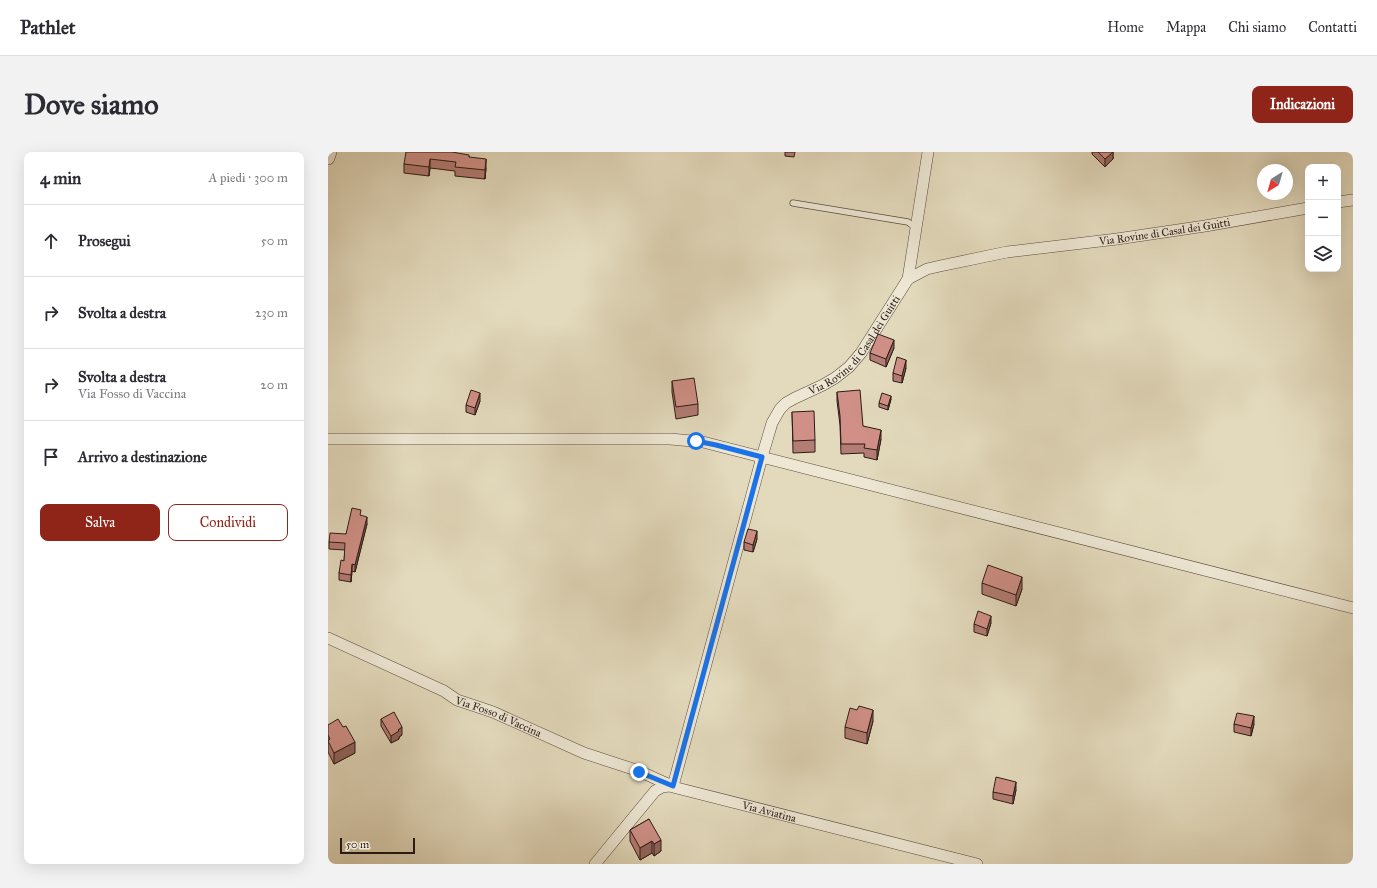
<!DOCTYPE html>
<html lang="it">
<head>
<meta charset="utf-8">
<style>
	:root { --surface:#fff; --page:#f2f2f3; --text:#2b2b33; --muted:#7c7c81; --line:#e1e1e2; --accent:#8f2418 }
	body { margin:0; font-family:"IM FELL Great Primer",serif; background:var(--page); color:var(--text) }
	.controls { position:absolute; right:12px; top:12px; display:grid; overflow:hidden; border-radius:8px; box-shadow:0 4px 16px #0002 }
	.controls button { width:36px; height:36px; display:grid; place-items:center; padding:0; border:0; border-bottom:1px solid var(--line); background:var(--surface); color:var(--text); font:20px sans-serif }
	.compass { position:absolute; left:929px; top:12px; width:36px; height:36px; border-radius:50%; background:var(--surface); box-shadow:0 4px 16px #0002; rotate:217deg }
	.scale { position:absolute; left:12px; bottom:10px; width:75px; box-sizing:border-box; padding-left:4px; border:2px solid #2b1b15; border-top:0; font-size:11px; line-height:14px; white-space:nowrap; color:#2b1b15; -webkit-text-stroke:3px #ede7d4; paint-order:stroke }
	.stop { position:absolute; width:12px; height:12px; margin:-9px; border:3px solid #1a73e8; border-radius:50%; background:#fff }
	.stop.end { background:#1a73e8; border-color:#fff; box-shadow:0 1px 4px #0008 }
	.list { margin:0; padding:0; list-style:none }
	h2 { display:flex; justify-content:space-between; align-items:center; height:52px; margin:0; padding:0 16px; font-size:17px }
	h2 small { font-size:13px; font-weight:400; color:var(--muted) }
	.list li { display:grid; grid-template-columns:26px 1fr auto; gap:12px; align-items:center; box-sizing:border-box; height:72px; padding:0 16px; border-top:1px solid var(--line) }
	.list b { display:block; font-size:15px; white-space:nowrap }
	.list p { margin:0; font-size:13px; white-space:nowrap; color:var(--muted) }
	.list em { font-size:13px; font-style:normal; color:var(--muted) }
	.actions { display:flex; gap:8px; padding:12px 16px }
	.actions a { flex:1; padding:9px 0; border:1px solid var(--accent); border-radius:8px; text-align:center; font-size:14px; color:var(--accent) }
	.actions .main { background:var(--accent); color:#fff }
	.icon { flex:none; width:22px; height:22px; fill:none; stroke:currentColor; stroke-width:2; stroke-linecap:round; stroke-linejoin:round }
	.map { position:relative; flex:none; width:1025px; height:712px; overflow:hidden; border-radius:8px }
	header { display:flex; align-items:center; gap:24px; box-sizing:border-box; height:56px; padding:0 20px; background:var(--surface); border-bottom:1px solid var(--line) }
	header strong { font-size:19px }
	nav { display:flex; gap:22px; margin-inline-start:auto; font-size:14px }
	.intro { display:flex; align-items:center; justify-content:space-between; box-sizing:border-box; height:96px; padding:0 24px }
	h1 { margin:0; font-size:28px }
	.button { padding:10px 18px; border-radius:8px; background:var(--accent); color:#fff; font-size:14px; font-weight:700 }
	main { display:flex; gap:24px; padding:0 24px }
	aside { flex:1; background:var(--surface); border-radius:8px; box-shadow:0 4px 16px #0002 }
	.map>svg:first-child { display:block }
</style>
</head>
<body>
<header>
<strong>Pathlet</strong>
<nav><a>Home</a><a>Mappa</a><a>Chi siamo</a><a>Contatti</a></nav>
</header>
<div class="intro"><h1>Dove siamo</h1><a class="button">Indicazioni</a></div>
<main>
<aside>
<h2>4 min<small>A piedi · 300 m</small></h2>
<ul class="list">
<li><svg class="icon" aria-label="ahead" viewBox="0 0 24 24"><path d="M12 20V5M6 11l6-6 6 6"/></svg><div><b>Prosegui</b></div><em>50 m</em></li>
<li><svg class="icon" aria-label="right" viewBox="0 0 24 24"><path d="M7 20v-9h11M14 6l5 5-5 5"/></svg><div><b>Svolta a destra</b></div><em>230 m</em></li>
<li><svg class="icon" aria-label="right" viewBox="0 0 24 24"><path d="M7 20v-9h11M14 6l5 5-5 5"/></svg><div><b>Svolta a destra</b><p>Via Fosso di Vaccina</p></div><em>20 m</em></li>
<li><svg class="icon" aria-label="arrive" viewBox="0 0 24 24"><path d="M6 21V4h12l-3 4 3 4H6"/></svg><div><b>Arrivo a destinazione</b></div></li>
</ul>
<div class="actions"><a class="main">Salva</a><a>Condividi</a></div>
</aside>
<div class="map">
<svg width="1025" height="712" viewBox="0 0 1025 712">
	<rect width="100%" height="100%" fill="#e3dabd"/>
	<filter id="stains"><feTurbulence type="fractalNoise" baseFrequency=".005" numOctaves="4"/><feColorMatrix values="0 0 0 0 .2 0 0 0 0 .09 0 0 0 0 .02 0 0 0 .5 -.17"/></filter>
	<radialGradient id="worn" r=".72"><stop offset=".6" stop-color="#630" stop-opacity="0"/><stop offset="1" stop-color="#630" stop-opacity=".3"/></radialGradient>
	<g fill="none" stroke-linecap="round" stroke-linejoin="round">
		<defs>
			<path id="service" d="M465,51L580,70L588,76"/>
			<g id="minor">
				<path d="M1010,50L1025,48"/>
				<path d="M580,127L600,0"/>
				<path d="M0,287H342L375,290L1025,456"/>
				<path id="s1" d="M0,486L116,539L129,548L165,560L256,601L311,619L344,634"/>
				<path id="s2" d="M345,634L434,305L444,271L452,257L458,251L467,246L495,233L507,226L521,215L533,201L580,127L599,117L612,114L679,100L789,87L877,74L980,56"/>
				<path id="s3" d="M267,712L327,639L334,635L341,634L649,712"/>
			</g>
			<path id="tertiary" d="M0,6L2,0"/>
		</defs>
		<use href="#service" stroke="#594b3f" stroke-width="7"/>
		<use href="#minor" stroke="#594b3f" stroke-width="12"/>
		<use href="#tertiary" stroke="#594b3f" stroke-width="14"/>
		<use href="#service" stroke="#ede7d4" stroke-width="5.5"/>
		<use href="#minor" stroke="#ede7d4" stroke-width="11"/>
		<use href="#tertiary" stroke="#ede7d4" stroke-width="13"/>
	</g>
	<path fill="#b37c74" stroke="#2b1b15" d="M124,0L141,5L158,16L157,27L127,24V19L102,16L101,24L76,21V12Z
		M457,0H467L466,5L457,4Z
		M764,0H785V7L777,15L764,2Z
		M566,196L558,215L542,208V201Z
		M578,216L574,231L565,229V221Z
		M344,229L370,252V263L348,267L344,240Z
		M509,240L535,274L553,287L549,308L536,305V301L513,302L512,273L509,249Z
		M563,247L560,258L551,255V251Z
		M152,249L147,263L138,260V253Z
		M464,260L487,288V300L465,301Z
		M33,363L39,372L27,420L24,419L23,430L11,428V421L16,409L17,398L1,397V390L18,382Z
		M429,387L425,400L416,398V390Z
		M654,431L694,437L688,454L654,442Z
		M663,471L659,484L646,480V472Z
		M53,567L74,583L71,585V587L63,591L53,574Z
		M545,569L539,592L517,586V575Z
		M906,572H926L923,584L906,580Z
		M0,573L27,601L6,612L0,600Z
		M688,638L685,652L665,647V640Z
		M321,667L333,699L326,704L324,701L312,708L302,689V678Z"/>
	<path fill="#92655e" stroke="#2b1b15" d="M785,0V7L777,15V7Z
		M102,7V16L101,24V15Z
		M158,7V16L157,27V18Z
		M566,188V196L558,215V207Z
		M578,208V216L574,231V224Z
		M152,241V249L147,263V256Z
		M563,244V247L560,258V254Z
		M553,278V287L549,308V298Z
		M39,365V372L27,420V413Z
		M429,379V387L425,400V393Z
		M24,412V419L23,430V423Z
		M694,425V437L688,454V443Z
		M663,464V471L659,484V477Z
		M545,558V569L539,592V581Z
		M926,564V572L923,584V576Z
		M74,575V583L71,585V587L63,591V584L70,578Z
		M27,590V601L6,612V601Z
		M688,630V638L685,652V644Z
		M333,688V699L326,704V692Z
		M324,689V701L312,708V696Z"/>
	<path fill="#d09087" stroke="#2b1b15" d="M78,0H124L141,3V5L158,7L157,18L127,15L128,10L102,7L101,15L76,12Z
		M770,0H785L777,7Z
		M550,182L566,188L558,207L542,201Z
		M569,205L578,208L574,224L565,221Z
		M366,226L370,252L348,255L344,229Z
		M143,238L152,241L147,256L138,253Z
		M532,238L535,274L553,278L549,298L536,296L537,292H513L512,264L509,240Z
		M554,241L563,244L560,254L551,251Z
		M486,259L487,288L465,289L464,260Z
		M24,356L33,358L32,363L39,365L27,413L24,412L23,423L11,421L13,408L16,409L17,391L1,390L2,381L18,382Z
		M420,377L429,379L425,393L416,390Z
		M660,413L694,425L688,443L654,431Z
		M650,459L663,464L659,477L646,472Z
		M531,554L545,558L539,581L517,575L522,556L529,558Z
		M66,560L74,575L70,578L71,579L63,584L53,567Z
		M909,561L926,564L923,576L906,572Z
		M10,567L15,575L18,574L27,590L6,601L0,589L2,587L0,583V573Z
		M668,625L688,630L685,644L665,640Z
		M321,667L333,688L326,692L324,689L312,696L302,678Z"/>
	<g fill="none" stroke-linecap="round" stroke-linejoin="round">
		<path stroke="#1a73e8" stroke-width="5" d="M311,620L345,634L434,305L388,293L368,289"/>
	</g>
	<g text-anchor="middle" stroke-width="3" stroke-linejoin="round" paint-order="stroke">
		<g font-size="11" fill="#2b1b15" stroke="#ede7d4">
			<text dy="4" stroke="none"><textPath href="#s2" startOffset="842">Via Rovine di Casal dei Guitti</textPath></text>
			<text dy="4" stroke="none"><textPath href="#s2" startOffset="493">Via Rovine di Casal dei Guitti</textPath></text>
			<text dy="4" stroke="none"><textPath href="#s1" startOffset="188">Via Fosso di Vaccina</textPath></text>
			<text dy="4" stroke="none"><textPath href="#s3" startOffset="213">Via Aviatina</textPath></text>
		</g>
	</g>
	<rect width="100%" height="100%" filter="url(#stains)"/>
	<rect width="100%" height="100%" fill="url(#worn)"/>
</svg>
<div class="controls">
<button>+</button>
<button>−</button>
<button><svg class="icon" aria-label="layers" viewBox="0 0 24 24"><path d="M12 4l9 5-9 5-9-5zM3 14l9 5 9-5"/></svg></button>
</div>
<svg class="compass" viewBox="-18 -18 36 36"><path d="M0-13l5 13h-10z" fill="#e53935"/><path d="M0 13l5-13h-10z" fill="#7c7c81"/></svg>
<div class="scale">50 m</div>
<div class="stop" style="left:368px;top:289px"></div>
<div class="stop end" style="left:311px;top:620px"></div>
</div>
</main>
</body>
</html>
